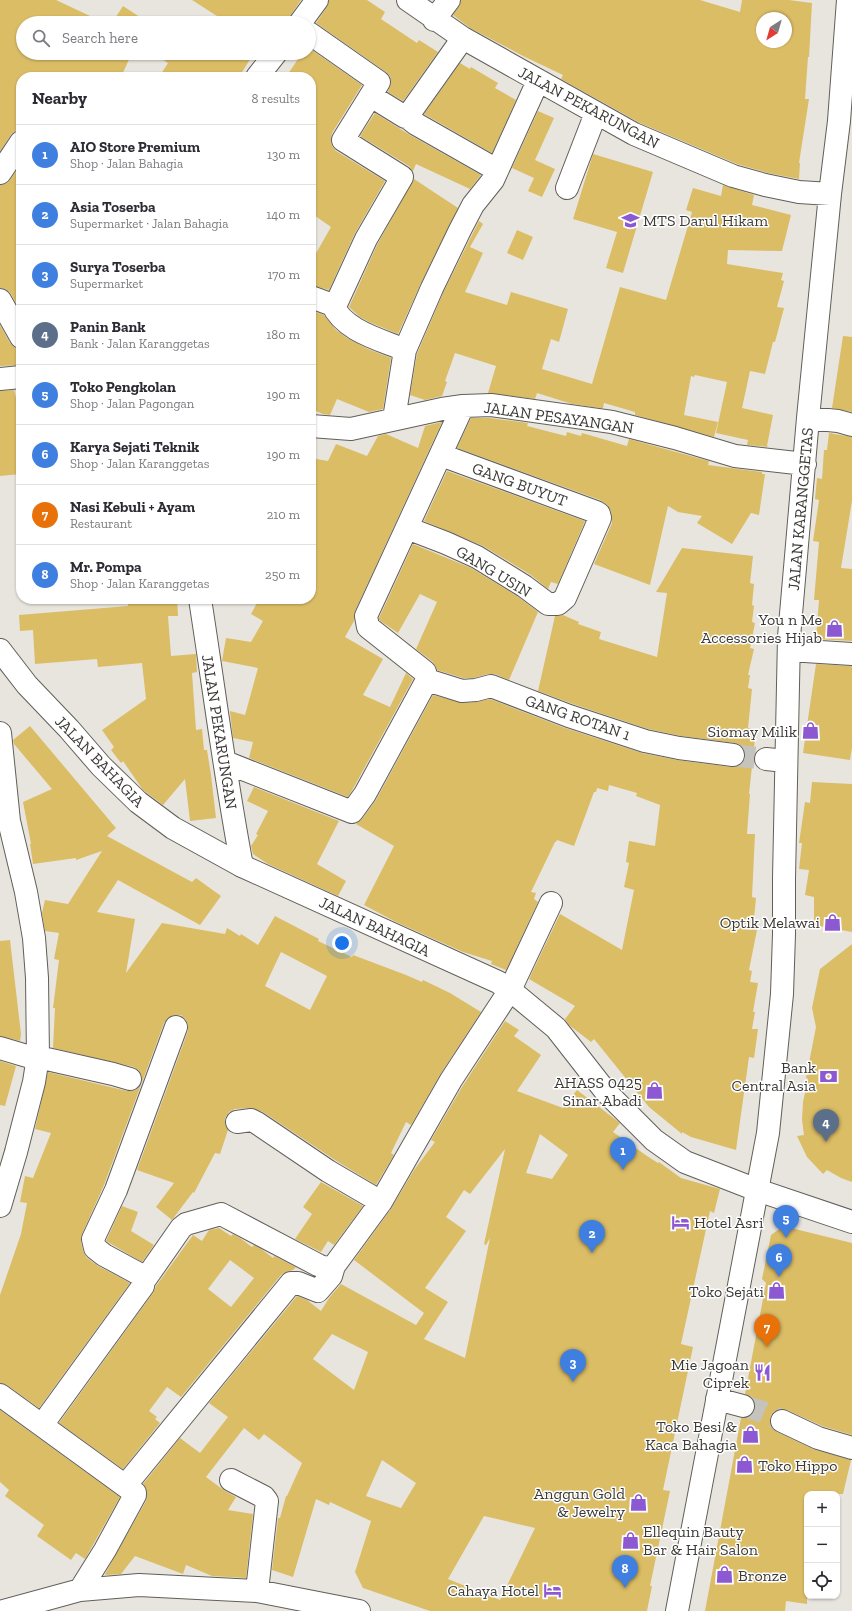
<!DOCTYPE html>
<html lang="en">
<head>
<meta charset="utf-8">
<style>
	:root { --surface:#fff; --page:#f7f7f7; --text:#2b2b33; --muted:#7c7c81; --line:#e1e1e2; --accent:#8c59d2 }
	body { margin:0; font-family:"Zilla Slab",serif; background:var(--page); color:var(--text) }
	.controls { position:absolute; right:12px; bottom:12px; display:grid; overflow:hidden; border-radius:8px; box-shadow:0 1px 3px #0004 }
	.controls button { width:36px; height:36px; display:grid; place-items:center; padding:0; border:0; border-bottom:1px solid var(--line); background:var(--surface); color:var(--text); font:20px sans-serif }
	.compass { position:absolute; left:756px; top:12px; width:36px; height:36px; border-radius:50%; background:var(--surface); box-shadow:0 1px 3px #0004; rotate:217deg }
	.you { position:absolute; left:342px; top:943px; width:14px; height:14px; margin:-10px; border:3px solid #fff; border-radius:50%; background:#1a73e8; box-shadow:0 0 0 6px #1a73e833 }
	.badge { display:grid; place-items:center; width:26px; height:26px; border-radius:50%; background:var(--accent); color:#fff; font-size:13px; font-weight:700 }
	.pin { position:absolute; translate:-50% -33px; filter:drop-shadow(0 1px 2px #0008) }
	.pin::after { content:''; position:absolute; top:21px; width:14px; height:12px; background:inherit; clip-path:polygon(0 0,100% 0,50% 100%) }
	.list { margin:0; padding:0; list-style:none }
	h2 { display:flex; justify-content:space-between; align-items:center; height:52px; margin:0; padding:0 16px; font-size:17px }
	h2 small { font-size:13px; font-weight:400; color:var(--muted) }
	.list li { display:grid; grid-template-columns:26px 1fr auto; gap:12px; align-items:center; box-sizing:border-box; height:60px; padding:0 16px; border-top:1px solid var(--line) }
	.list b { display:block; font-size:15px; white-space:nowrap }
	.list p { margin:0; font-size:13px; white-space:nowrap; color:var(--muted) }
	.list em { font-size:13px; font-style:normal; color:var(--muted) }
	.icon { flex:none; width:22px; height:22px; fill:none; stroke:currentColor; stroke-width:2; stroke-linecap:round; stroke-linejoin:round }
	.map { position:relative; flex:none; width:852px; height:1611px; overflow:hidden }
	.search { position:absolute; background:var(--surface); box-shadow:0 1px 3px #0004; left:16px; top:16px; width:300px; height:44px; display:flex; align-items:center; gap:10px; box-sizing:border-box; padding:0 14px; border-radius:22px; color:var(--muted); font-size:15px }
	.panel { position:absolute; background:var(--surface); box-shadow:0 1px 3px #0004; left:16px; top:72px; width:300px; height:532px; border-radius:16px }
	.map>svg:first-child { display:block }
</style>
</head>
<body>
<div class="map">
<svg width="852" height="1611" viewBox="0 0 852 1611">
	<rect width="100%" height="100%" fill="#e8e5de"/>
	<path fill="#dbbd66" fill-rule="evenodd" d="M0,0H56L105,23H23V53H132L121,77H21V130L15,131L11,135L0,151Z
		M192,0H301L290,16L288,23H212L217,16Z
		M329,0H367L385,12L381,19L417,43L419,40L438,52L403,101L388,92L391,82L390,76L386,72L316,23L327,7Z
		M461,0H700L740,12L742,0H789L812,3L809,57H808L805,99H809L799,163H800L799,179L768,173L737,164L640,123L561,79L563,75L525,57L470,28L453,15L459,7ZM762,18H786V42H762Z
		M123,6L149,23H112Z
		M309,48L362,85L332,133L331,140L332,146L336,151L385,181L355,233L329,290L311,285V262L331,227L311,213V77H286L302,53H309Z
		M153,53H254L239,77H159L168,63Z
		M460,63L470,69L471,67L498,83L495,88L516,100L492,153L424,114Z
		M538,111L554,118L535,160L555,169L542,197L528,191L534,178L512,168Z
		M375,113L410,135L481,175L470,189L416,164L413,171L409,166L360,136Z
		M593,154L653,172L623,273L606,268L617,232L573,219Z
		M21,164V312L11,294L6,289L0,288V185L6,184L10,180Z
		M414,179L458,208L421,283L398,334L369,322L360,317L349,307L377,245Z
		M723,185L754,195L752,205L791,215L782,251L728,250L727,264L783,273L781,280L784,281L777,307L784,308L775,342H773L765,374L750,371L742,408L773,415L767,446L768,447L747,445L748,440L716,433L727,382L695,375L694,377L691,376L684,415L718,422L714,437L635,415V412L604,403L603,408H600L572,404L537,393L535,399L488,393L496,366L455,353L445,381L447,382L442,396L425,400L410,395L417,354L443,293L479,221L483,224L470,247L483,253L465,292L507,305L511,292L568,309L559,342L551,339L542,369L592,384L620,287L666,300L692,212L686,210L693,188L721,196Z
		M517,230L533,237L523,260L507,253Z
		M311,310L324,315L336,330L347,338L368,349L391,358L383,409L369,412L337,399L330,415L323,414L311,409Z
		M0,325L10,343L15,348L21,349V365L0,366Z
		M843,336L852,337V412L832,408Z
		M14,390L21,418V474L0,476V391Z
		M471,418H490L528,423L527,426L566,436L567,432L581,436L582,433L627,446L629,439L709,461L708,465L762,472V474H765L759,515L751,513L732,544L697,523L702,516L678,512L668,506L650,585L594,564L612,523L611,511L606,504L600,500L457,448Z
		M442,422L355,611L354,621L345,637L383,659L363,695L390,707L406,673L413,679L354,787L348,797L249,758L253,742L233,738L230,712V711L245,715L258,668L222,661L226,638L251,642L263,621L251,614L259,599H311V458L328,461L336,444L367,456L378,436L386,434L418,448L425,426Z
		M829,433L852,437V501L841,568L852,569V641L816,639L819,600H814L819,542L813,541L819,500L815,499L817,478L822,479L824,450H827Z
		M447,471L585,521L558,584L551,582L548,589L531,575L483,546L424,521Z
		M413,544L471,568L517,596L538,612L509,680L495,674H488L474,678H463L437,670L433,662L416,649L437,602L420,594L398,633L379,620V618Z
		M682,548L753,556L750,583L754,584L752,605L754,606L752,622L755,623L750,648L754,649L748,675H750L748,688L752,689L748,728L756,729L749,794H750L747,834H755L752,897L756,898L753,929L757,930L749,970L752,971L750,982L758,983L753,1012H755L752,1029H758L754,1058L749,1057L736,1150L691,1137L682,1132V1134L649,1107L594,1039L591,1042L569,1025L565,1019L575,1006L529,979L560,914L622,950L634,890L624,887L629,863L626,862L629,841L655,846L660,805L636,796L637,793L609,785L608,791L597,788L596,792H594L574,846L557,840L556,842H555L531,892L536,893L534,899L538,902L506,970L491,964L492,961L463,952L396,922L364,905L394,846L356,824L362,819L376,800L433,695L463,703L477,702L490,699L565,728L642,753L677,760L731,767H737L743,763L745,757V751L741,745L735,743L681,736L648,729L573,704L538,691L555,616L563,615L579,622L578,624L601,632L599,639L657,657L667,593L656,592Z
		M128,599H177L178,616H168L171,656L196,654L197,672L192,673L196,730L202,729L204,750H207L211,775L216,818L190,821L185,779L163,805L143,790L123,761L121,763L111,750L114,747L102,730L146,699L142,663L98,667L97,659L35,664L33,630L20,631L19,615L128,606Z
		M816,664L852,666V748L850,760L803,753Z
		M30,726L116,828L107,836L192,882L196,878L221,896L200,925L118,880L97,912L135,919L126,973L162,923L225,934L227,928L240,936L241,934L258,945L275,916L319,939L318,941L352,957L353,955L406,975L422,982L423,980L450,993L481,1012L441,1073L411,1125L406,1122L391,1153L394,1155L376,1185L335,1160L263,1112L250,1108L235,1109L229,1112L225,1118V1124L228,1130L220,1154L215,1153L194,1193L193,1192L172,1220L156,1207L174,1183L137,1170L188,1031V1024L185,1019L181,1015H174L168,1018L164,1023L104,1185L82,1234L81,1242L83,1251L87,1258L98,1266L130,1283L39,1408L7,1385L0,1383V1295L21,1234L27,1203L20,1202L25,1176L33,1178L51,1133L35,1129L48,1072L127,1091H133L139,1088L142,1083V1076L139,1071L134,1067L53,1048L55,1008H53L59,960L54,959L59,933L45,931L42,913L45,900L68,904L102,851L76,860V858L33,864L30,844H31L23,802L52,789L14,744L13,740ZM281,952L327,976L310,1010L265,986Z
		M812,782L852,784V932L814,925V897L805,895L809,870L799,869L802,843H799L805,802L810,803Z
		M254,787L339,821L317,864L346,881L338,896L268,864L253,854L251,846L258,835L256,834L268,811L247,801Z
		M10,940L21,1034L20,1041L0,1036V941Z
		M852,944V1182L841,1178L827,1170L823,1174L807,1157L797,1136L804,1135L802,1120L803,1102L808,1079L806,1078L816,1027L812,1008L820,969Z
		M505,1021L519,1030L514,1036L541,1055L517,1091L563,1108L577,1090L620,1123L613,1132L647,1156L658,1163L659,1162L681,1178L720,1189L714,1213L710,1211L681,1344L693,1347L663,1490L670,1491L650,1586H652L647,1611H430L363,1588L355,1572L371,1521L330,1502L329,1505L316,1499L293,1577L272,1570L278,1518H280L286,1496H287L302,1463L264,1434L259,1440L244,1428L206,1477L225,1491L236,1497L228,1510L253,1514L246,1578L212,1576L186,1565L183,1574L135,1556L121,1574L106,1575L105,1574L146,1501L147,1493L143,1484L180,1438L200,1453L228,1417L209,1403L297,1296L307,1300L321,1311L329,1298L341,1284L416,1325L424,1313L354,1260L391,1209L414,1170L435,1142L431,1140L462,1087ZM540,1134L568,1155L552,1179L526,1173ZM505,1149L484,1244L486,1245L490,1238L465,1358L424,1339L448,1302L425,1288L466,1231L446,1217L464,1190L470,1194ZM332,1334L368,1352L354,1390L313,1359ZM382,1460L416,1483L401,1508L366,1496ZM484,1516L535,1528L500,1600L448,1579Z
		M0,1061L16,1066L5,1106L0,1105Z
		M321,1182L363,1206L334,1245L328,1241L321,1252L295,1239L312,1214L303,1207Z
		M122,1206L138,1212L131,1231L154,1245L142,1262L106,1241Z
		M219,1228L231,1236L233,1234L240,1238L252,1247L254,1245L260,1248L273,1258L274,1256L296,1267L293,1270L286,1272L281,1275L181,1397L167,1387L149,1411L157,1417L155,1419L160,1423L123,1469L59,1423L153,1293L156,1286L193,1235L202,1241L209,1230ZM230,1260L254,1278L231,1307L208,1289Z
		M784,1228H791L852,1243V1435L822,1426L787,1410L781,1409L775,1411L771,1415L770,1422L772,1428L777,1432L813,1449L851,1460L843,1494H807V1604L786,1601L785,1611H705L741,1418H747L752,1415L755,1409V1403L752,1397L745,1394L766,1283L762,1279L771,1235L778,1230Z
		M0,1410L120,1497L85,1559L76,1553L71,1560L37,1536L44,1525L5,1496L9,1490L0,1482Z"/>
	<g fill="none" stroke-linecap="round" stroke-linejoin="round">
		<path stroke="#c5c3bd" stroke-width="22" stroke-dasharray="22 11" stroke-linecap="butt" d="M733,755L766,759
			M743,1406L763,1412L782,1421"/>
		<defs>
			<path id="minor" d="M408,0L463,38L634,134L733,176L765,185L799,192L830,194
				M434,20L449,0
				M300,23L317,0
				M309,33L379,82L343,140L402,177L366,239L337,302L330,304L311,297
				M257,77L276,53
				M371,96L405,117H407L463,38
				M407,117L416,124L497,170
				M0,173L21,142
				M567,188L596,113
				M0,300L21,337
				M332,304C344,331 379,339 405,350
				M0,379L21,377
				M808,418L838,421L852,425
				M394,419L405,350L432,288L460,230L473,205L493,180L538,81
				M311,426L351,429L442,409L463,406L491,405L612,422L675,438L735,456L805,464
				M407,528L446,543L477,557L524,586L548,604H558L565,598L600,518L599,514L596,512L441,455
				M200,599C214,688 225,777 242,866
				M789,650L852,654
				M427,680L425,672L368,627L366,616L463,406
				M427,680L462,691L476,690L491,686L569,716L645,741L679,748L733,755
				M0,733L9,821L26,892L34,938L37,978L38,1057L34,1082L16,1152L0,1206
				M766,759L786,761
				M225,762L352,812L365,794L427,680
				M0,1048L37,1059
				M38,1057L113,1074L130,1079
				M237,1122L251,1120L257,1123L328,1171L381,1202
				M144,1281L181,1228L186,1224L221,1214L318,1265L325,1268L334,1266
				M0,1395L135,1493V1495L105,1550L80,1590
				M717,1399L743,1406
				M782,1421L818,1438L852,1448
				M42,1425L143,1286L144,1281L141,1275L104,1255L95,1248L93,1239L116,1190L176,1027
				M231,1480L264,1497L267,1501L257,1591
				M125,1486L291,1283H298L318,1291L331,1276L334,1266L381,1202L451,1080L510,990L551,903
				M3,1611L80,1590L139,1585L257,1591L359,1611
				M677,1611L768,1133L782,994L784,934V878L789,637L808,418L830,194L839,121L848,0"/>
			<path id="major" d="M0,650L27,685L69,729L101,766L138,802L173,828L242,866L498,982L510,990L556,1028L606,1092L654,1140L685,1162L757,1190L852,1222"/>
		</defs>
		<use href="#minor" stroke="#615f59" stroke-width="24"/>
		<use href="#major" stroke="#615f59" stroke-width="24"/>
		<use href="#minor" stroke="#fff" stroke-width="22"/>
		<use href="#major" stroke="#fff" stroke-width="22"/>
	</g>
	<defs>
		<symbol id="school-bare" viewBox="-9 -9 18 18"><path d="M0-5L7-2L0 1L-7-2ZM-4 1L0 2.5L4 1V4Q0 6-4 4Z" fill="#8c59d2" stroke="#fff" stroke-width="2.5" paint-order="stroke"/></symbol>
		<symbol id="shop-bare" viewBox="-9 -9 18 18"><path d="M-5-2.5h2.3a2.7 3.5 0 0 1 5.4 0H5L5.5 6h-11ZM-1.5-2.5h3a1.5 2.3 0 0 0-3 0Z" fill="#8c59d2" stroke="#fff" stroke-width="2.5" paint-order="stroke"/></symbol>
		<symbol id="bank-bare" viewBox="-9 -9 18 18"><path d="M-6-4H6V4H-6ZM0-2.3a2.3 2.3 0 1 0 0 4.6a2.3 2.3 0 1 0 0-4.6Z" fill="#8c59d2" stroke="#fff" stroke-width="2.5" paint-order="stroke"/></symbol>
		<symbol id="hotel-bare" viewBox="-9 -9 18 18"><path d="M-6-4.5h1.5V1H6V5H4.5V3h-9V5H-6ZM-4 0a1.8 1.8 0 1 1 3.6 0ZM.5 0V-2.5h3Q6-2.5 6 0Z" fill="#8c59d2" stroke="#fff" stroke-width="2.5" paint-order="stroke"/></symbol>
		<symbol id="restaurant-bare" viewBox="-9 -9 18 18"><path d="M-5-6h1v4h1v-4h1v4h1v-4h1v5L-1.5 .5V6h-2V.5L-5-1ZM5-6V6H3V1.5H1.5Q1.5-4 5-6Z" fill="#8c59d2" stroke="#fff" stroke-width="2.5" paint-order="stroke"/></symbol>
	</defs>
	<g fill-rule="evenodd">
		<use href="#school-bare" x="618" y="208" width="25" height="25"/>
		<use href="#shop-bare" x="822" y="616" width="25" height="25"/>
		<use href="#shop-bare" x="798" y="718" width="25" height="25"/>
		<use href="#shop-bare" x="820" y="910" width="25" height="25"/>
		<use href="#bank-bare" x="816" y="1064" width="25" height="25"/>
		<use href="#shop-bare" x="642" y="1078" width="25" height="25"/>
		<use href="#hotel-bare" x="668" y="1210" width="25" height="25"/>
		<use href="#shop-bare" x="764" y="1278" width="25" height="25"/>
		<use href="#restaurant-bare" x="750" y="1360" width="25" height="25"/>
		<use href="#shop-bare" x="738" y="1422" width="25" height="25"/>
		<use href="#shop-bare" x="732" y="1452" width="25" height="25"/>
		<use href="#shop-bare" x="626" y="1490" width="25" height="25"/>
		<use href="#shop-bare" x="618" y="1528" width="25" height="25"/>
		<use href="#shop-bare" x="712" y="1562" width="25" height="25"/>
		<use href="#hotel-bare" x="540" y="1578" width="25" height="25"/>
	</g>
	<g text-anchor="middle" stroke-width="3" stroke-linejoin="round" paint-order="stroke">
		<g font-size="16" fill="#3b3a37" stroke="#fff">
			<text transform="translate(589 107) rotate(28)" y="6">JALAN PEKARUNGAN</text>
			<text transform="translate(559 417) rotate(8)" y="6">JALAN PESAYANGAN</text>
			<text transform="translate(520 484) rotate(20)" y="6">GANG BUYUT</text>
			<text transform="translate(800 509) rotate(-85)" y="6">JALAN KARANGGETAS</text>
			<text transform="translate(494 571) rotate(31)" y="6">GANG USIN</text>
			<text transform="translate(578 717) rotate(19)" y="6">GANG ROTAN 1</text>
			<text transform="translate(220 732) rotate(81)" y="6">JALAN PEKARUNGAN</text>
			<text transform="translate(100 761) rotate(46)" y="6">JALAN BAHAGIA</text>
			<text transform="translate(375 926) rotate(25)" y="6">JALAN BAHAGIA</text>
		</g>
		<g font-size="16" fill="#3b3a37" stroke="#fff" text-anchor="end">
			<text x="643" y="226" text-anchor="start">MTS Darul Hikam</text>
			<text x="822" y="625">You n Me<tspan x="822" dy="18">Accessories Hijab</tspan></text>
			<text x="797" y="737">Siomay Milik</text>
			<text x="820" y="928">Optik Melawai</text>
			<text x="816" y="1073">Bank<tspan x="816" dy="18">Central Asia</tspan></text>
			<text x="642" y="1088">AHASS 0425<tspan x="642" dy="18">Sinar Abadi</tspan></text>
			<text x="694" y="1228" text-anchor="start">Hotel Asri</text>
			<text x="764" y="1297">Toko Sejati</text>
			<text x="749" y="1370">Mie Jagoan<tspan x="749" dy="18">Ciprek</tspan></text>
			<text x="737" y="1432">Toko Besi &amp;<tspan x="737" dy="18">Kaca Bahagia</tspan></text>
			<text x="758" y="1471" text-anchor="start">Toko Hippo</text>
			<text x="625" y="1499">Anggun Gold<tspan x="625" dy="18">&amp; Jewelry</tspan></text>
			<text x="643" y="1537" text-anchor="start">Ellequin Bauty<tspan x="643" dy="18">Bar &amp; Hair Salon</tspan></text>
			<text x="738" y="1581" text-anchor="start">Bronze</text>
			<text x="539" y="1596">Cahaya Hotel</text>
		</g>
	</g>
</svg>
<div class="controls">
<button>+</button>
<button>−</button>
<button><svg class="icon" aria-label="locate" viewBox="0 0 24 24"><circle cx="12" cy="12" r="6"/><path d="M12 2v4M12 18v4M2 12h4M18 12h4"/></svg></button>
</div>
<svg class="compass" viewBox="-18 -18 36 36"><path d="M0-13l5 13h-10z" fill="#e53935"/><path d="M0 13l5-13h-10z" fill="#7c7c81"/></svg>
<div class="you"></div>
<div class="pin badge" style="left:623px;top:1170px;background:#3f7fe0">1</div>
<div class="pin badge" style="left:592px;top:1253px;background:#3f7fe0">2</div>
<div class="pin badge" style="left:573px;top:1382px;background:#3f7fe0">3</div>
<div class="pin badge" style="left:826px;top:1142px;background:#5c6f8a">4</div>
<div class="pin badge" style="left:786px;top:1238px;background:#3f7fe0">5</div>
<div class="pin badge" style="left:779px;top:1277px;background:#3f7fe0">6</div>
<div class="pin badge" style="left:767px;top:1347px;background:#e8710a">7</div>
<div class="pin badge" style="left:625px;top:1588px;background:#3f7fe0">8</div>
<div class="search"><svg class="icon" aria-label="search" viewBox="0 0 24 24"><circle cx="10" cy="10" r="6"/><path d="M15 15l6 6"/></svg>Search here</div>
<section class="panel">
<h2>Nearby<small>8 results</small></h2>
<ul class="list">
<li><span class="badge" style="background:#3f7fe0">1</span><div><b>AIO Store Premium</b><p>Shop · Jalan Bahagia</p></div><em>130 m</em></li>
<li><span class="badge" style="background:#3f7fe0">2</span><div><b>Asia Toserba</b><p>Supermarket · Jalan Bahagia</p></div><em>140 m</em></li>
<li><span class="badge" style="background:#3f7fe0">3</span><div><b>Surya Toserba</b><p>Supermarket</p></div><em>170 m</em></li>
<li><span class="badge" style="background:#5c6f8a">4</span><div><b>Panin Bank</b><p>Bank · Jalan Karanggetas</p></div><em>180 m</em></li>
<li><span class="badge" style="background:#3f7fe0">5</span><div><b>Toko Pengkolan</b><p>Shop · Jalan Pagongan</p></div><em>190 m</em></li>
<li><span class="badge" style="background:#3f7fe0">6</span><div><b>Karya Sejati Teknik</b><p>Shop · Jalan Karanggetas</p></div><em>190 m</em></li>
<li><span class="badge" style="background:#e8710a">7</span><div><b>Nasi Kebuli + Ayam</b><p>Restaurant</p></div><em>210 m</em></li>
<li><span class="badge" style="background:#3f7fe0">8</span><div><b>Mr. Pompa</b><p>Shop · Jalan Karanggetas</p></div><em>250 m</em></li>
</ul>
</section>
</div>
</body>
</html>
